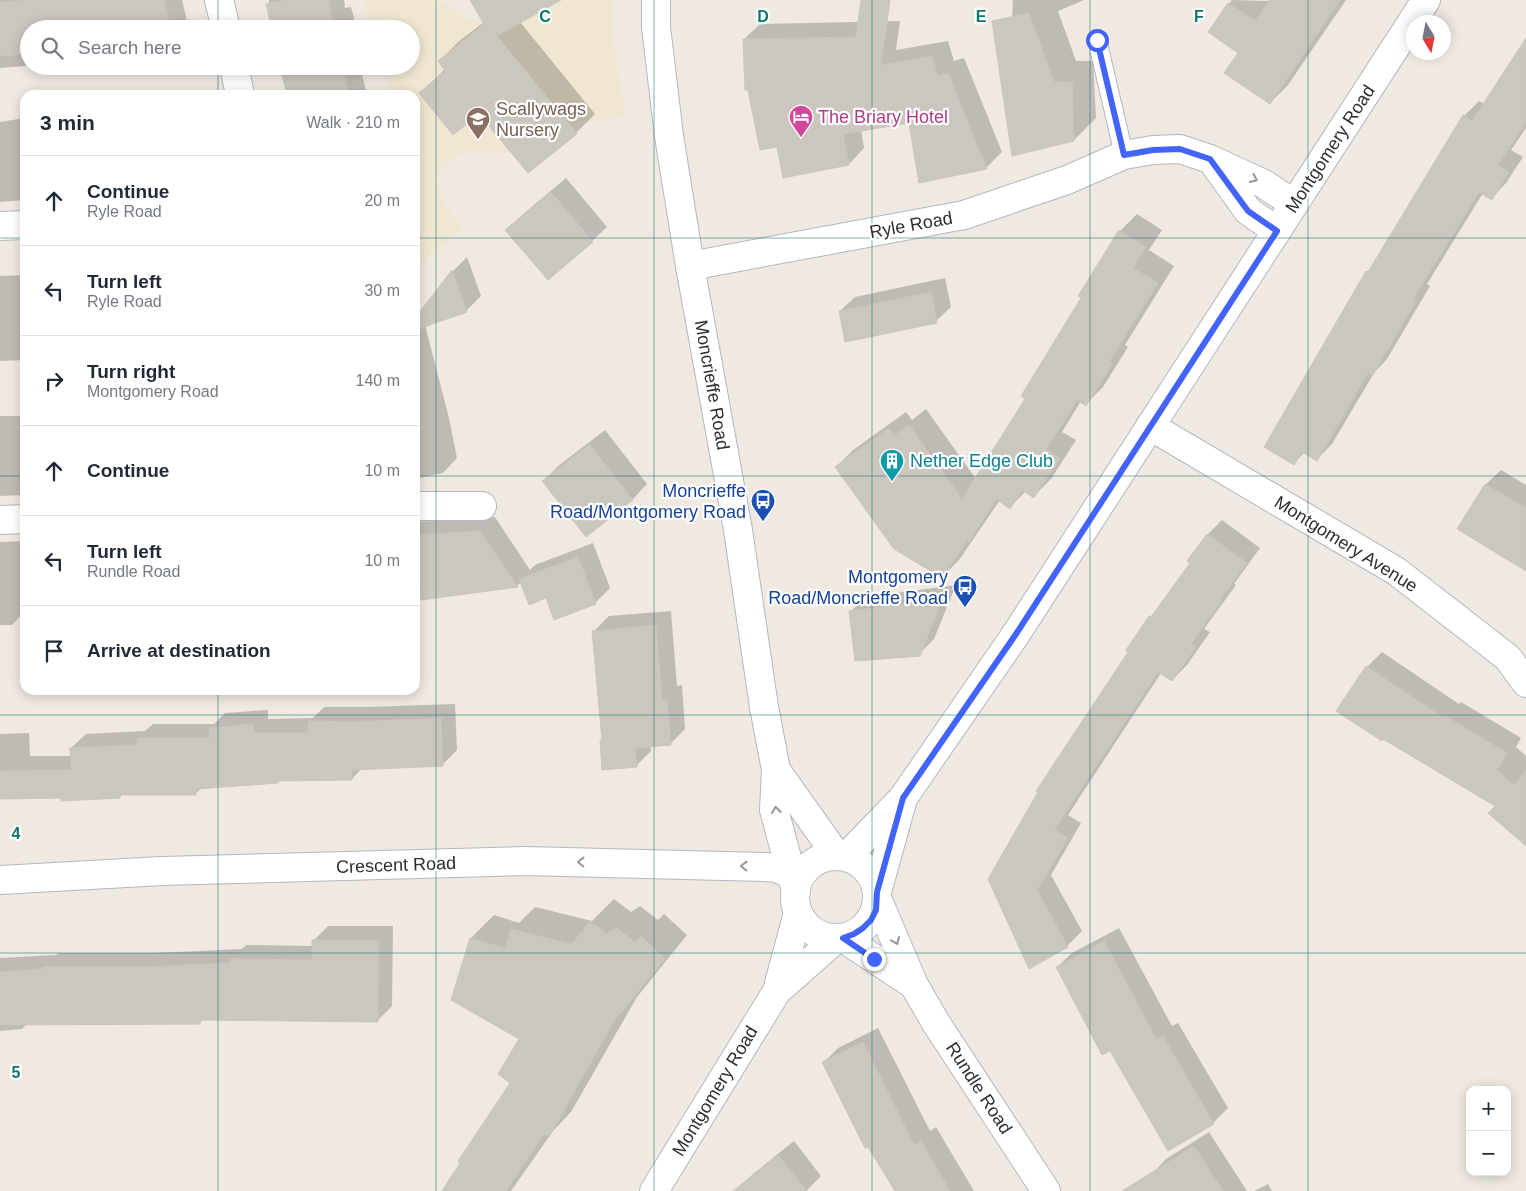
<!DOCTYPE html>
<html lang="en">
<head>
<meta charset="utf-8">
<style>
	:root { --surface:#fff; --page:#f2f2f3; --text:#1f2937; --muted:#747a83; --line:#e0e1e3 }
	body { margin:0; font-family:Helvetica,sans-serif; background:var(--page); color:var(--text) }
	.controls { position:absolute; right:15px; bottom:15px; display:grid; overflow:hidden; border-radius:10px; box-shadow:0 2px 12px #0003 }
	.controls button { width:45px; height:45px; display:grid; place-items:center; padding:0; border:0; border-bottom:1px solid var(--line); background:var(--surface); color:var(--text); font:25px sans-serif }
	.compass { position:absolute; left:1406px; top:15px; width:45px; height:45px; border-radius:50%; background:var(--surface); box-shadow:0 2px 12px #0003; rotate:170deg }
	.stop { position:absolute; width:15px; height:15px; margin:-11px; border:4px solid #4264fb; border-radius:50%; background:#fff }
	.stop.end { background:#4264fb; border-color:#fff; box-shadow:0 1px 5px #0008 }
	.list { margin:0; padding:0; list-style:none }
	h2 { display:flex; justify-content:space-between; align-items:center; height:65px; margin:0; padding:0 20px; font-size:21px }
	h2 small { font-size:16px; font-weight:400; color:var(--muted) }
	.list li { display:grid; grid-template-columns:32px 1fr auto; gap:15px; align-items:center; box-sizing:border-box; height:90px; padding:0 20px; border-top:1px solid var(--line) }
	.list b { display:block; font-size:19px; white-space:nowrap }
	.list p { margin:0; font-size:16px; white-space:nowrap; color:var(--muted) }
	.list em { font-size:16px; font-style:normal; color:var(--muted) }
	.icon { flex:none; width:28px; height:28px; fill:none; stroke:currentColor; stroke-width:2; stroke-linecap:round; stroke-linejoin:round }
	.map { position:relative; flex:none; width:1526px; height:1191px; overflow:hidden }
	.search { position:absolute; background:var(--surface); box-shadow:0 2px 12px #0003; left:20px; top:20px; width:400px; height:55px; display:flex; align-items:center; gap:12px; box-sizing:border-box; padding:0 18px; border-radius:28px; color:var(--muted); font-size:19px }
	.panel { position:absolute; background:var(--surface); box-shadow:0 2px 12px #0003; left:20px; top:90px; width:400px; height:605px; border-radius:15px }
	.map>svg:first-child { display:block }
</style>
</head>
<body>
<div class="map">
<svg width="1526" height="1191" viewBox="0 0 1526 1191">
	<rect width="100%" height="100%" fill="#efe9e1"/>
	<path fill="#f0e6d1" d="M366,0L441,1L466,19L494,23L544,0H613V43L626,116L554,129L522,154L469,150L447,163L437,177L442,199L463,228L421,264L418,229L415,212V95H391L388,76L384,66H411V29H368Z"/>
	<path fill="#0003" d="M0,0H182L189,29H29V63L25,66L0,68Z
		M269,0H344L345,8L351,7L357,29H273L268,5L269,3Z
		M472,0H550L520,22L595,114L576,133L479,112L421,93L445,69L439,62L458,42L484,22Z
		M1013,0H1084L1058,11L1076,61H1093L1096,118L1074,140L1012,18Z
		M1232,0L1269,1L1270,0H1346L1288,85L1270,103L1240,52L1229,4Z
		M900,21L896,50L948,41L954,61L964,58L1002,152L986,168L910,122L861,130L864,148L849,164L778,145L744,39L760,24Z
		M1526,40V128L1511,150L1523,157L1506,183L1492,198L1483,193L1427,284L1430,286L1387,359L1374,373L1332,444L1317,459L1305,452L1294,463L1367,272L1374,265L1464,116L1479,101L1484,104Z
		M281,66H360L367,95H288Z
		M25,118V200L0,202V122Z
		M566,178L607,227L592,241L507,230L522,215Z
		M1137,214L1162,230L1149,250L1174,266L1125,345L1128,347L1103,387L1086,404L1081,401L1062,432L1076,440L1051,479L1034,496L1026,491L1010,507L1000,500L959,560L942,577L836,467L853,450L906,412L912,420L926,409L976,479L1027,399L1120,231Z
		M467,257L481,296L466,311L425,325L449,418L457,458L443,473L415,479V302L418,316L453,271Z
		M25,275V360L0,361V276Z
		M945,278L951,307L936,321L840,311L855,297Z
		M0,416H25V495L0,496Z
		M605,430L647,484L633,499L586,535L544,481L558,466Z
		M1501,470L1526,485V570L1459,529L1486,484Z
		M495,517L530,570L535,565L593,543L610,588L595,603L547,597L521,582L517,586L415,594V522Z
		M1222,520L1260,548L1234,584L1236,585L1204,629L1210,632L1187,665L1172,680L1161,673L1068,815L1081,823L1051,875L1082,931L1067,946L989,879L1130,651L1128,650L1150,617L1162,605L1192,563L1207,535Z
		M25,541V611L12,625H0V542Z
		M956,585L934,639L919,654L851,611L866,597Z
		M671,611L677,686L682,685L685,729L671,743L650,745L651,751L636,766L601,741L603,738L594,631L609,616Z
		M1382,652L1459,704L1461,702L1521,738L1516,747L1526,756V845L1497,806L1367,667Z
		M455,704L457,750L442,765L362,768L352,779H279L277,782L202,788L195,794H122L120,797L0,798V734L29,733L30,756H71V748L86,734L145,731L153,724H214L225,713L268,710V719L313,718L324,707H367Z
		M614,899L631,912L640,906L658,920L664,914L687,935L637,997L571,1112L553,1131L511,1191H443L512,1083L521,1038L471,938L494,915L519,923L535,907L592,921Z
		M328,926H393L392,1006L377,1021L204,1019L199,1023H28L22,1029L0,1031V958L56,955L59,953H155L242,949L246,945L313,946V941Z
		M1119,928L1172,1026L1178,1023L1228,1108L1213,1123L1111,1049L1057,967L1072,953Z
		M878,1028L930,1131L936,1127L974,1191H896L824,1062L838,1048Z
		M1209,1132L1247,1191H1163L1152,1174L1166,1159Z
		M794,1141L821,1176L806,1191H740L738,1188L753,1174Z
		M1268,1184L1272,1191H1254Z"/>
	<path fill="#cbc7bf" stroke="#cbc5ba" d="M35,0H164L171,29H29V54L0,56V2Z
		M286,0H329L333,29H272L266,4Z
		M470,0H561L497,36L577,134L528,173L479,114L453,135L419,93L445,71L438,61L484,24Z
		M861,0H890L881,65L932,56L938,76L948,73L987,169L919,183L909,123L843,134L849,165L783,178L777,147L760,150L748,90H745L743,39L856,37Z
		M1270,0H1340L1270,104L1224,73L1238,53L1208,32L1228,3L1255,21Z
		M1029,13L1054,82H1072L1074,141L1012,156L992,21Z
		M1526,38V122L1498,165L1509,172L1492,200L1479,192L1413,299L1416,301L1372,376L1368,373L1317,461L1302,452L1294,465L1264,447L1366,271L1368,272L1463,115L1472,121Z
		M280,66H342L349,95H287Z
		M551,192L593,242L548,280L505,230Z
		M1119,230L1146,247L1133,268L1158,283L1109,362L1112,364L1086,406L1077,400L1046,449L1060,458L1034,498L1022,490L1010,509L996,499L969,542L967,540L942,578L894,549L835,467L889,428L894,436L909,425L962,499L1025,399L1021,396L1081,298L1078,296Z
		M452,270L467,312L415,330V318Z
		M931,292L937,323L845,342L839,311Z
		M590,444L633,500L586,537L542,481Z
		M1485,484L1526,508V571L1457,529Z
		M480,531L518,587L421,600L420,585L415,586V535Z
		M1207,534L1247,563L1220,599L1222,600L1191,644L1196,647L1172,681L1158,672L1054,830L1068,838L1037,890L1068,947L1029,969L988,879L1038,792L1036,791L1128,652L1126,650L1149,616L1151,617L1190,563L1187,561Z
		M578,557L596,604L554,620L546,598L529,605L519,579Z
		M942,600L920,656L855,661L849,611Z
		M656,625L662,700L667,699L671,745L635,748L637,767L602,770L600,740H602L592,631Z
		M1366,666L1444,718L1445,716L1507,753L1497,770L1514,785L1526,771V846L1488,813L1495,806L1383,739L1382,741L1336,711Z
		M441,718L443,766L352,770V780L277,781L278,783L196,789V795H120V798L61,801V798L0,799V771L71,770L70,748L137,745V738H210L209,728L253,724L254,733H308V721L351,722Z
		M590,921L607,934L617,928L635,942L641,936L665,959L614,1021L549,1137L544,1134L506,1191H442L460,1163L458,1161L510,1083L498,1074L519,1039L451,1000L470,938L505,948L511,929L572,944Z
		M312,940L379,941L378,1022L200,1020V1024L0,1025V972L43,969V967H139L230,963V959L312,960Z
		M1104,941L1157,1040L1163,1036L1214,1124L1168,1151L1110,1051L1102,1055L1056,967Z
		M863,1042L914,1145L921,1141L950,1191H895L868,1147L865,1148L822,1062Z
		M1194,1146L1223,1191H1122Z
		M778,1155L807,1191H733Z"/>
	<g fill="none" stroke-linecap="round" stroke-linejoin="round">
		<defs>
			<path id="lane" d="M1097,39L1124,155"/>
			<path id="street" d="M219,0L226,29
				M234,66L240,95
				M1213,162L1248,211L1277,231
				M0,226L25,225
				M690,266L964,215L1067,180L1124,155L1153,150L1180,149L1210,159L1264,184L1294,204
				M1150,426L1396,571L1508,658L1526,683
				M415,506H482
				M0,520L25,519
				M0,880L162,871L525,861L764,867L776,868L791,874
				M877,898L914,985L936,1023L1046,1191
				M843,938L914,985"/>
			<path id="secondary" d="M656,0V27L669,136L690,266L738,530L764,707L776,770L774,810L796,891
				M776,770L837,856
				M795 897a41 41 0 1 1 82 0a41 41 0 1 1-82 0Z
				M846,857L903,798L1016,634L1426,0
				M877,892L902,802
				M777,991L836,939
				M654,1191L777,991L798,913"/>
		</defs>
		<use href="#lane" stroke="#b4b7c1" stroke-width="20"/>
		<use href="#street" stroke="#b4b7c1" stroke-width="30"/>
		<use href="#secondary" stroke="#b4b7c1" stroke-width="30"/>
		<use href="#lane" stroke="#fff" stroke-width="18"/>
		<use href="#street" stroke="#fff" stroke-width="28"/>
		<use href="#secondary" stroke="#fff" stroke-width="28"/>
	</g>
	<defs><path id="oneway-chevron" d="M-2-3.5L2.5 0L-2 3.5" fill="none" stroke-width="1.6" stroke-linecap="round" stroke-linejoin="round" transform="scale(1.25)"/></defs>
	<g stroke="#969696">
		<use href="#oneway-chevron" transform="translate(1254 179) rotate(25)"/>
		<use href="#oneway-chevron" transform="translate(776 810) rotate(-96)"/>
		<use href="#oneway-chevron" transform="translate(581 862) rotate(-179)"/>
		<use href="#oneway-chevron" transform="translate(744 866) rotate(-179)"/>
		<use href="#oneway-chevron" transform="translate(896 941) rotate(67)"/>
	</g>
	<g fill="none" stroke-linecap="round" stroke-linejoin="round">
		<path stroke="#4264fb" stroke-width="6" d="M874,959L843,938L854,934L863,928L871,920L876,910L877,892L903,798L1016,634L1277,231L1248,211L1210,159L1180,149L1153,150L1124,155L1097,40"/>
	</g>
	<path fill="none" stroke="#0f766e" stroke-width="1" stroke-opacity="0.55" d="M218,0V29M436,0V1191M654,0V1191M872,0V1191M1090,0V1191M1308,0V1191M218,66V95M0,238H25M415,238H1526M0,476H25M415,476H1526M218,690V1191M0,715H1526M0,953H1526"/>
	<defs>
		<symbol id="hotel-pin" viewBox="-11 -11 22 30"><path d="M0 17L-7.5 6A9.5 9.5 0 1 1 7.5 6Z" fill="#d1479c" stroke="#fff"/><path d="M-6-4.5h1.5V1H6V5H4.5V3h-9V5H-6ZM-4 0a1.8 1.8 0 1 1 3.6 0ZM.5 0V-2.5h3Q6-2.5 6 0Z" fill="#fff"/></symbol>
		<symbol id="school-pin" viewBox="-11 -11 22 30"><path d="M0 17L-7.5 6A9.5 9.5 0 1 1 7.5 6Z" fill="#8d6e63" stroke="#fff"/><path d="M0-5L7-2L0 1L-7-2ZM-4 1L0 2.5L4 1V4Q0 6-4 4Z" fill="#fff"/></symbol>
		<symbol id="building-pin" viewBox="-11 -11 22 30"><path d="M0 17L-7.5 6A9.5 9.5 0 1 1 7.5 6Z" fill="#0f9aa8" stroke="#fff"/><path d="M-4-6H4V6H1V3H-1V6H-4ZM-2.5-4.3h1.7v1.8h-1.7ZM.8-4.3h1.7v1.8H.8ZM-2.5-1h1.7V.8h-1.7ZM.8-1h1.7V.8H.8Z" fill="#fff"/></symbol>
		<symbol id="bus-pin" viewBox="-11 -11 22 30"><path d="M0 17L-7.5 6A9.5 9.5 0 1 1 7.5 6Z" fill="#1a4fb4" stroke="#fff"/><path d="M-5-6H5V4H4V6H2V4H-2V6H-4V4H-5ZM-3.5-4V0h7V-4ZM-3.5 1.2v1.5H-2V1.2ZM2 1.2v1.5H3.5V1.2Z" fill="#fff"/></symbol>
	</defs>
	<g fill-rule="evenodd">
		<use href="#hotel-pin" x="787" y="103" width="28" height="38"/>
		<use href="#school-pin" x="464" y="105" width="28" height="38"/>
		<use href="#building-pin" x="878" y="447" width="28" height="38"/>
		<use href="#bus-pin" x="749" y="487" width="28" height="38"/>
		<use href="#bus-pin" x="951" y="573" width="28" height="38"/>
	</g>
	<g text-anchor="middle" stroke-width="4.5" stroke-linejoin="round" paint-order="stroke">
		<g font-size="18" fill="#785e54" stroke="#fff" text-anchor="start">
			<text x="496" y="115">Scallywags<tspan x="496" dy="21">Nursery</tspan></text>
		</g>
		<g font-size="18" fill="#b23c85" stroke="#fff" text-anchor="start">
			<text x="818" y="123">The Briary Hotel</text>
		</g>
		<g font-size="18" fill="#2e2e2e" stroke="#fff">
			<text transform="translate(1330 149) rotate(-57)" y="6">Montgomery Road</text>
			<text transform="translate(911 225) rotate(-10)" y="6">Ryle Road</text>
			<text transform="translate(712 385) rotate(80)" y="6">Moncrieffe Road</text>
			<text transform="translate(1346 544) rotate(32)" y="6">Montgomery Avenue</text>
			<text transform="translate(396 865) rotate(-2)" y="6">Crescent Road</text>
			<text transform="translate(979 1088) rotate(57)" y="6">Rundle Road</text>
			<text transform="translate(715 1091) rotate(-59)" y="6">Montgomery Road</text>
		</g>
		<g font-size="18" fill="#0d838f" stroke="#fff" text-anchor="start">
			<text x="910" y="467">Nether Edge Club</text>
		</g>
		<g font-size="18" fill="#164399" stroke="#fff" text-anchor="end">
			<text x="746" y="497">Moncrieffe<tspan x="746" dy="21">Road/Montgomery Road</tspan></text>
			<text x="948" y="583">Montgomery<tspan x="948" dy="21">Road/Moncrieffe Road</tspan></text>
		</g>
	</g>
	<g font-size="16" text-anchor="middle" font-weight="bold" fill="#0f766e" stroke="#fff" stroke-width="4.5" stroke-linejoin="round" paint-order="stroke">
		<text x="545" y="22">C</text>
		<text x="763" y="22">D</text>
		<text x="981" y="22">E</text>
		<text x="1199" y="22">F</text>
		<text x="16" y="839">4</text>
		<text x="16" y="1078">5</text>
	</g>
</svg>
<div class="controls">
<button>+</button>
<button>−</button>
</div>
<svg class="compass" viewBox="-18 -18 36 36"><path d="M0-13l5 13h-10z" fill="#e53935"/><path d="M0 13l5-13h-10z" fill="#747a83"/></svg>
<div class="stop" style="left:1097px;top:40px"></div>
<div class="stop end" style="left:874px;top:959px"></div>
<div class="search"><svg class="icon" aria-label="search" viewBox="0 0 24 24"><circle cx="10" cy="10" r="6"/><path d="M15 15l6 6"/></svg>Search here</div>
<section class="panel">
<h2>3 min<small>Walk · 210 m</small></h2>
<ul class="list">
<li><svg class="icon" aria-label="ahead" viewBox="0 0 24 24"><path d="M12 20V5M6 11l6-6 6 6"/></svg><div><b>Continue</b><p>Ryle Road</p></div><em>20 m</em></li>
<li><svg class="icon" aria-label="left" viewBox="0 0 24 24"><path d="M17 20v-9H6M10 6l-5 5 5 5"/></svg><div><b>Turn left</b><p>Ryle Road</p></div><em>30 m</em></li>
<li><svg class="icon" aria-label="right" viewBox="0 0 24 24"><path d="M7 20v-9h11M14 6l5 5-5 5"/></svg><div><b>Turn right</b><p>Montgomery Road</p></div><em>140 m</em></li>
<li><svg class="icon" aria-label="ahead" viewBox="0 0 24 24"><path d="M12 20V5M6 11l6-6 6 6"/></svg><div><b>Continue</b></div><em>10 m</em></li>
<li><svg class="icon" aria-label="left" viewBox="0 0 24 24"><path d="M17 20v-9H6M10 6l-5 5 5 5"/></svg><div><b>Turn left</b><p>Rundle Road</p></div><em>10 m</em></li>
<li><svg class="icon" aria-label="arrive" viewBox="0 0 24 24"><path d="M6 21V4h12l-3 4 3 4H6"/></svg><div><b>Arrive at destination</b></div></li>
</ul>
</section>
</div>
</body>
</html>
